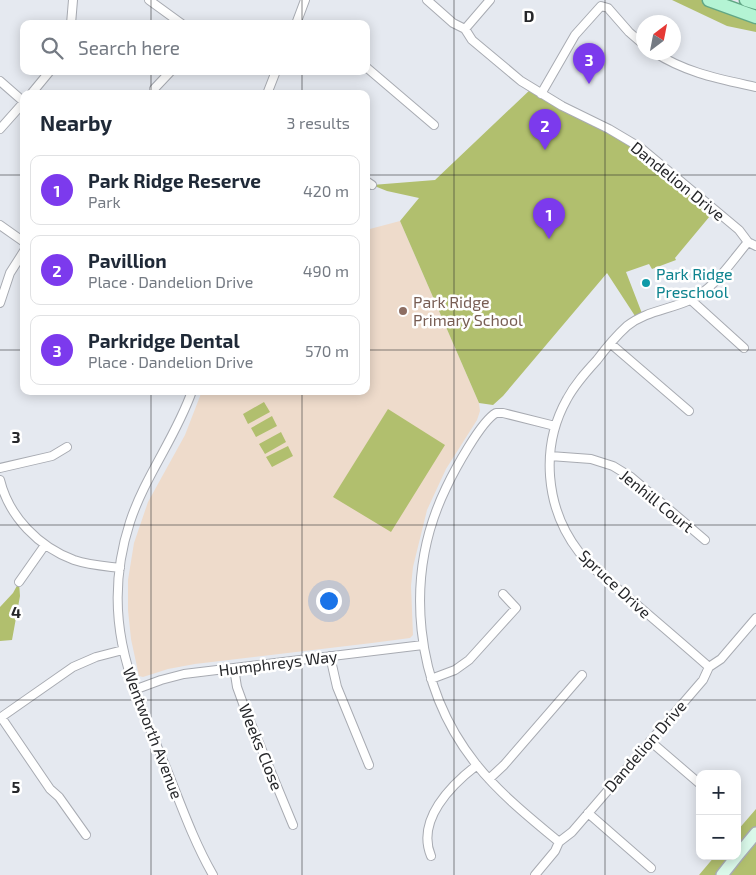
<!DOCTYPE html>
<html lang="en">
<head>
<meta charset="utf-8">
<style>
	:root { --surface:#fff; --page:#f2f2f3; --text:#1f2937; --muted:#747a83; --line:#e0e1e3; --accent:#7c3aed }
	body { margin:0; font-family:"Exo 2",sans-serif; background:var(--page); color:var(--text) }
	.controls { position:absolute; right:15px; bottom:15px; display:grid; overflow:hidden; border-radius:10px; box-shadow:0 2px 12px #0003 }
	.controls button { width:45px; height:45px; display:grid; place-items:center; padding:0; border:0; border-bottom:1px solid var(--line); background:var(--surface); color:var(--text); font:25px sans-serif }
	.compass { position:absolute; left:636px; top:15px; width:45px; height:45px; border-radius:50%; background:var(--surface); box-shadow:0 2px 12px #0003; rotate:32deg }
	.you { position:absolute; left:328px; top:600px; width:18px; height:18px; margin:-12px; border:4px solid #fff; border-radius:50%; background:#1a73e8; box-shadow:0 0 0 8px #1a73e833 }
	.badge { display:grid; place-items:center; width:32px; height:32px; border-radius:50%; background:var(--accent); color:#fff; font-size:16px; font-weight:700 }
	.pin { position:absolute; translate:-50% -41px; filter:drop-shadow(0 1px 2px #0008) }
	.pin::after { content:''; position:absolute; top:26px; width:18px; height:15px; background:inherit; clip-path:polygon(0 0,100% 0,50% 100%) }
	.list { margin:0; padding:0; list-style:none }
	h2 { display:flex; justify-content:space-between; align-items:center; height:65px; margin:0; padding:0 20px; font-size:21px }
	h2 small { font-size:16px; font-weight:400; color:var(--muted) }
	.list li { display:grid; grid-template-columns:32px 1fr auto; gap:15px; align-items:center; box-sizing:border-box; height:70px; margin:0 10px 10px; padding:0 10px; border:1px solid var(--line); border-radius:10px }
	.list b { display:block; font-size:19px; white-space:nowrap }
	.list p { margin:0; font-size:16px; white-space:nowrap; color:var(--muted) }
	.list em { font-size:16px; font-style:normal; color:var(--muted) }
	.icon { flex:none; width:28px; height:28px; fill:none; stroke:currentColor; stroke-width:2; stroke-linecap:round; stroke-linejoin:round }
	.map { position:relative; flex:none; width:756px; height:875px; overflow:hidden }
	.search { position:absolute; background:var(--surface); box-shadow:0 2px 12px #0003; left:20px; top:20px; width:350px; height:55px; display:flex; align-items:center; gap:12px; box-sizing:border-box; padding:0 18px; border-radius:10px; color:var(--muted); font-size:19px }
	.panel { position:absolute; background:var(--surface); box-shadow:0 2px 12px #0003; left:20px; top:90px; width:350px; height:305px; border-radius:10px }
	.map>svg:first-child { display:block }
</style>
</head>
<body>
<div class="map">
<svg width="756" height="875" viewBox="0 0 756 875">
	<rect width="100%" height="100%" fill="#e5e9f0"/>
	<path fill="#eedbcb" d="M400,221L479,403L480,411L477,420L446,469L427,510L413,567L411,586L413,635L410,638L372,643L195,664L168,669L143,677L139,676L131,639L128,610V580L134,543L148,502L185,435L202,391H366V230Z"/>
	<path fill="#b1bf6e" d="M672,0H709L756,17V32L727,26Z
		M532,88L621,136L715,210L675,258L676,260L652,269L649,264L626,272L643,316L637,319L607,273L503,396L493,405L479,403L400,221L419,198L387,191L372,185L435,180Z
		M264,402L270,412L248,424L243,414Z
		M388,409L445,445L391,532L333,497Z
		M272,416L277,426L256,437L251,428Z
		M281,432L286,442L265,454L259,444Z
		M288,446L293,456L272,467L266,457Z
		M19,582L20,596L12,640L0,641V607L13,593Z
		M756,809V875H699L715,856H737V831Z"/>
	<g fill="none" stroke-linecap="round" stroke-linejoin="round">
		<defs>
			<path id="minor" d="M149,0L182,24
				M427,0L453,23L465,29L472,40L521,81L562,106L609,129L641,148L739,230L748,242L756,246
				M71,24L73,0
				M296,24L305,0
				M465,29L490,0
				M654,52C686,73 720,79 756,87
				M366,67L434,125
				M0,81L24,102
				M154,89L171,71
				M31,94L50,71
				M267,94L276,71
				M541,94L575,35L601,6L608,8L629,32L644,45
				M0,129L24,102
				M366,181L372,185
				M0,225L24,242
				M691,300L744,348
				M0,303L10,273L24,251
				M611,344L689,411
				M192,391C176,437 145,476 130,522C99,617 131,684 167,770C181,805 194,842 213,875
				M555,426L503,413H496C481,421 454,471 446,488C403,577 414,686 476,764C500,794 530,818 559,842
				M550,456L591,459L613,466L631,477L705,540
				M0,468L52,456L67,447
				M0,480C9,517 39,547 74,560C89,565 104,566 120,568
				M19,582L45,545
				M330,656L337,687L369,765
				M709,667C683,644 656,621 629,598C612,584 593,570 579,552C545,508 540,447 567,399C575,384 586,372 597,360C606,348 616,336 627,326C646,311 668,310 690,300C714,289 731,262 748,242
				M234,668L237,687L245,709L293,825
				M431,679L455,670L469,660L516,608L503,594
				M134,690L161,680L184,674L423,645
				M1,717L50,789L59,797L86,835
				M0,718L73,667L96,657L123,650
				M650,741L700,784
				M489,779L504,765L582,675
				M588,813L651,868
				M431,856C416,820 451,785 477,765
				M535,875L555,851L559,842L572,832L703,680L709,667L721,659L756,618"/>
			<path id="secondary" d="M737,856L756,833
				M722,875L737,856"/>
			<path id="primary" d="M709,0L756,17
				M746,0L756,3"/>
		</defs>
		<use href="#minor" stroke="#a8abb2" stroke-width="10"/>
		<use href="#secondary" stroke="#a8abb2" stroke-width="14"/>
		<use href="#primary" stroke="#62a786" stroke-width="15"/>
		<use href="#minor" stroke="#fff" stroke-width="8"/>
		<use href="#secondary" stroke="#daf9ea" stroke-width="11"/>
		<use href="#primary" stroke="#b4f4d4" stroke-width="12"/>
	</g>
	<path fill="none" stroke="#26272a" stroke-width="1" stroke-opacity="0.55" d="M151,0V24M302,0V24M454,0V875M605,0V875M151,71V94M302,71V94M0,175H24M366,175H756M0,350H24M366,350H756M151,391V875M302,391V875M0,525H756M0,700H756"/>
	<circle fill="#0f9aa8" stroke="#fff" stroke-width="2" cx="646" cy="283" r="5"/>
	<circle fill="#8d6e63" stroke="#fff" stroke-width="2" cx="403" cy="311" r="5"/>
	<g text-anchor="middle" stroke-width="5" stroke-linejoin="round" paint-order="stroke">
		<g font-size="16" fill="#26272a" stroke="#fff">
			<text transform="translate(678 181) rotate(39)" y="6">Dandelion Drive</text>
			<text transform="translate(657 501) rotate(39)" y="6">Jenhill Court</text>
			<text transform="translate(615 584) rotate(43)" y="6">Spruce Drive</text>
			<text transform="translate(278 663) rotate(-7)" y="6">Humphreys Way</text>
			<text transform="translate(153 733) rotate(69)" y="6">Wentworth Avenue</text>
			<text transform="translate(645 746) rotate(-49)" y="6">Dandelion Drive</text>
			<text transform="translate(261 747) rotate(68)" y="6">Weeks Close</text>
		</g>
		<g font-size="16" fill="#0d838f" stroke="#fff" text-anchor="start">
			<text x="656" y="280">Park Ridge<tspan x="656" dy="18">Preschool</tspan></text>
		</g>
		<g font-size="16" fill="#785e54" stroke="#fff" text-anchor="start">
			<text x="413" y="308">Park Ridge<tspan x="413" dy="18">Primary School</tspan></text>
		</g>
	</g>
	<g font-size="16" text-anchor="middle" font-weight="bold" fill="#26272a" stroke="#fff" stroke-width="5" stroke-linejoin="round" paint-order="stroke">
		<text x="529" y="22">D</text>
		<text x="16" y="443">3</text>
		<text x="16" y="618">4</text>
		<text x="16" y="793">5</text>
	</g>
</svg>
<div class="controls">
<button>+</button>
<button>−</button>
</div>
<svg class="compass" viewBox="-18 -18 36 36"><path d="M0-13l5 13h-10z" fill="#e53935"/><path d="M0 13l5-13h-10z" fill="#747a83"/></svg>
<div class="you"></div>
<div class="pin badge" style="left:549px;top:239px">1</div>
<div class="pin badge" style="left:545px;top:150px">2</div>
<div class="pin badge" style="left:589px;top:84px">3</div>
<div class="search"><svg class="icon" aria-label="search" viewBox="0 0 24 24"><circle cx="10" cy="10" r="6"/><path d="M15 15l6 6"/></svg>Search here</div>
<section class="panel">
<h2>Nearby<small>3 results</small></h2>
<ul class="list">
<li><span class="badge">1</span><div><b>Park Ridge Reserve</b><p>Park</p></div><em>420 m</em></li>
<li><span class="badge">2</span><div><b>Pavillion</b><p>Place · Dandelion Drive</p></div><em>490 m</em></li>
<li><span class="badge">3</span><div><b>Parkridge Dental</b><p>Place · Dandelion Drive</p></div><em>570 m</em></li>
</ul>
</section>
</div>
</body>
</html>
